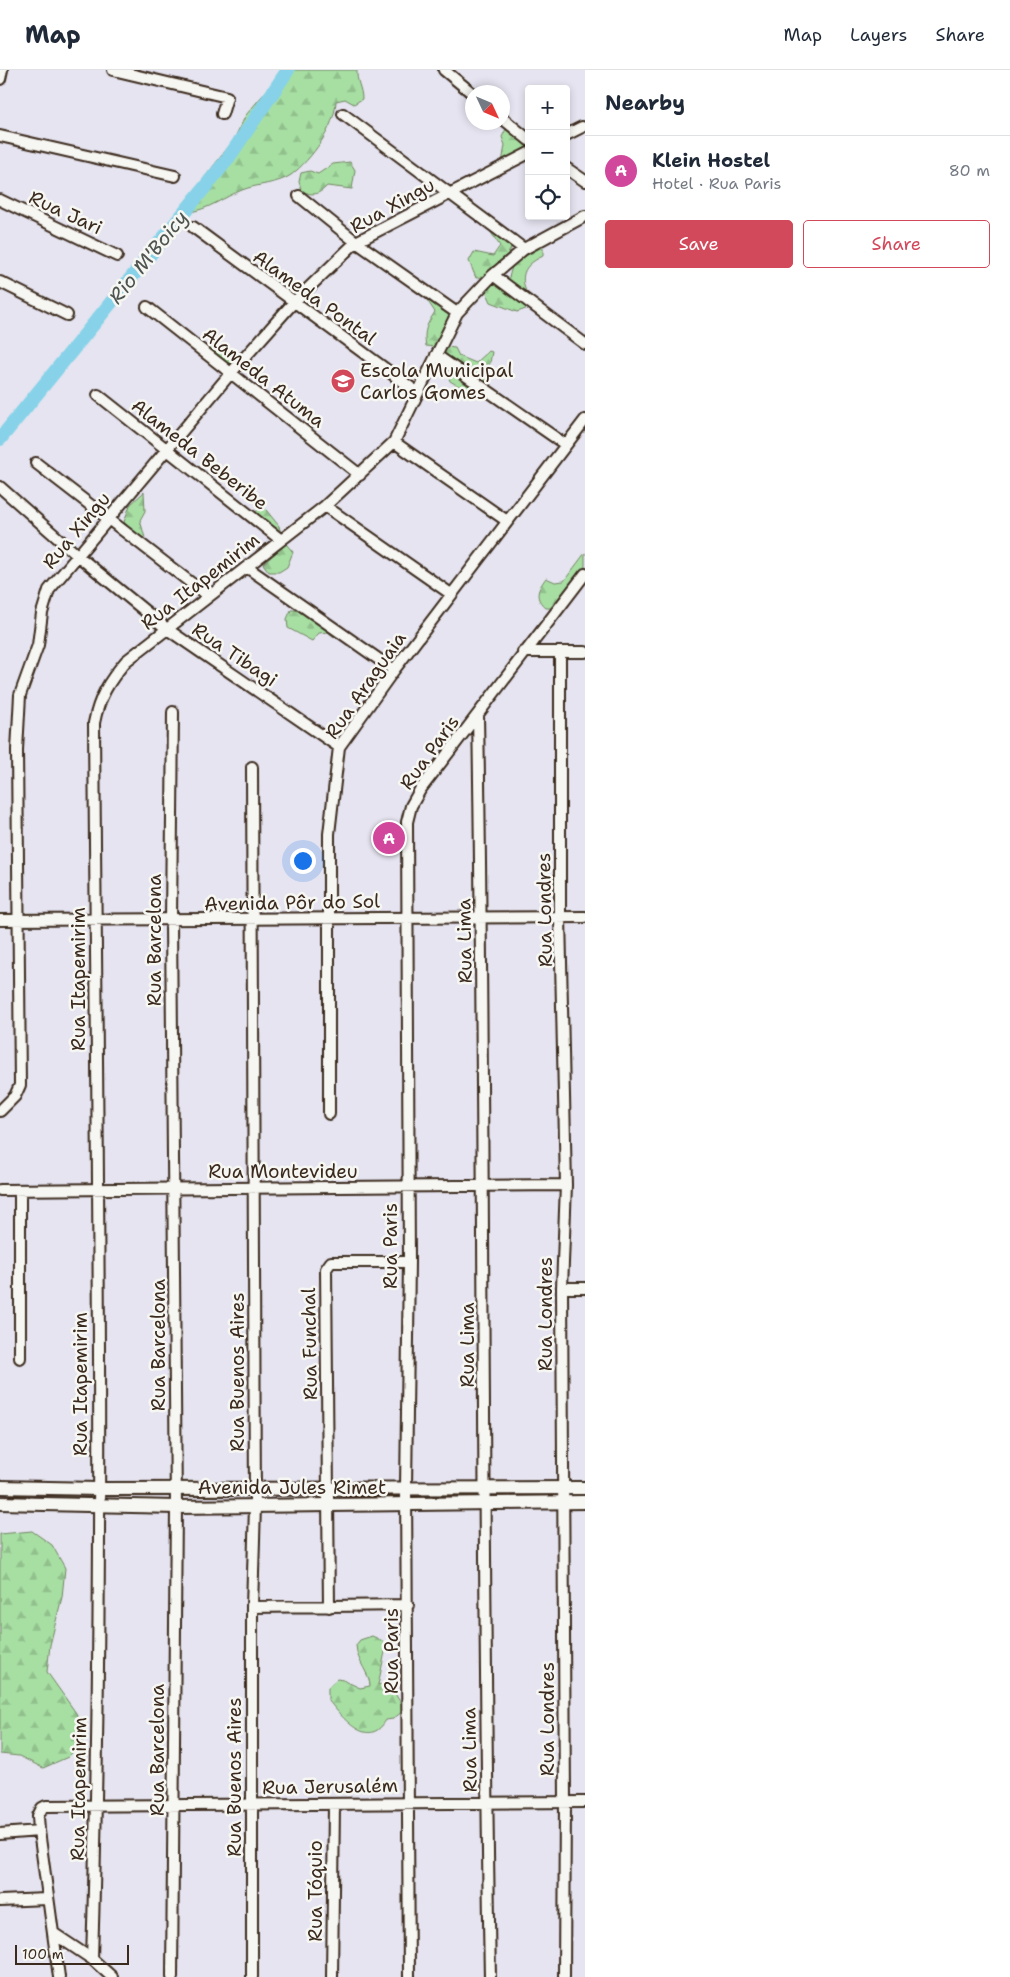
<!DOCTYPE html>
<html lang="en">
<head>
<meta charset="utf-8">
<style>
	:root { --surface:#fff; --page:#f6f6f7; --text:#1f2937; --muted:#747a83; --line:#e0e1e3; --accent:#d1495b }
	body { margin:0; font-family:"Shantell Sans",sans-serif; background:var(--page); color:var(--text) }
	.controls { position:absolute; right:15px; top:15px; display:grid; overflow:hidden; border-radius:5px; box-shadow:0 2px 8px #0003 }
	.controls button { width:45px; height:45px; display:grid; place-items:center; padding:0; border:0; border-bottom:1px solid var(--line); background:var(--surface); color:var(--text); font:25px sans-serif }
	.compass { position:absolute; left:465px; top:15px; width:45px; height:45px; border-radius:50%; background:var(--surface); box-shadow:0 2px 8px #0003; rotate:134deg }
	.scale { position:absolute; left:15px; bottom:12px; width:114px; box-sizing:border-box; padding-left:5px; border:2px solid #3b2a1e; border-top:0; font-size:14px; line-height:18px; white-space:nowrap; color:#3b2a1e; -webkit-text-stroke:4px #f6f6f2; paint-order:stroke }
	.you { position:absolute; left:302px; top:790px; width:18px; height:18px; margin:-12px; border:4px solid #fff; border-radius:50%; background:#1a73e8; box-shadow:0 0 0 8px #1a73e833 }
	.badge { display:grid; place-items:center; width:32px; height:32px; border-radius:50%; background:var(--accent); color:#fff; font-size:16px; font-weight:700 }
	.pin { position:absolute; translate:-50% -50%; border:2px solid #fff; box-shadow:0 1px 5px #0006 }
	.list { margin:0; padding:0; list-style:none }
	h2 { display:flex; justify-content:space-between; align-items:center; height:65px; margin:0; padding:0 20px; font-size:21px }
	h2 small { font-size:16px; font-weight:400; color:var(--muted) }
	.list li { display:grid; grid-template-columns:32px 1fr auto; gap:15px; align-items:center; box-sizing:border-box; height:70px; padding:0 20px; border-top:1px solid var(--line) }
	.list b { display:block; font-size:19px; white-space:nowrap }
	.list p { margin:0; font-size:16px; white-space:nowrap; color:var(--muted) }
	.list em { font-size:16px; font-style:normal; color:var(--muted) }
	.actions { display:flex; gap:10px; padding:15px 20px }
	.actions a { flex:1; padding:11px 0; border:1px solid var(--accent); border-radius:5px; text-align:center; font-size:18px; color:var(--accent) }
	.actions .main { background:var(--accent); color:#fff }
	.icon { flex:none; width:28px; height:28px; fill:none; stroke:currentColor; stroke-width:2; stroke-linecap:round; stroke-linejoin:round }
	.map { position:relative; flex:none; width:585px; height:1907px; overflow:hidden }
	header { display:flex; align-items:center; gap:30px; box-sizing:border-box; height:70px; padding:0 25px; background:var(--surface); border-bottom:1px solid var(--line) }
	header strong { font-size:24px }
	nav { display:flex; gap:28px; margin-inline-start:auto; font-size:18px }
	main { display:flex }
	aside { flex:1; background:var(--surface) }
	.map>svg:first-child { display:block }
</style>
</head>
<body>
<header>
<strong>Map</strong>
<nav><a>Map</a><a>Layers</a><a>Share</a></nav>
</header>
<main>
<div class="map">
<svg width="585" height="1907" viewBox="0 0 585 1907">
	<defs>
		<pattern id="forest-firs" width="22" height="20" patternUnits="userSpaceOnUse" patternTransform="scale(1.25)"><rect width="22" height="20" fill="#a7dfa3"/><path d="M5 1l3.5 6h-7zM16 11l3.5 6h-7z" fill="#91c08c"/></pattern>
	</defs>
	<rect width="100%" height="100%" fill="#e5e4f0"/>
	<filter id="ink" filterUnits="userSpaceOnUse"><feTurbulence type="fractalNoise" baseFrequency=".02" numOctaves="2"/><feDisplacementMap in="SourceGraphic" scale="10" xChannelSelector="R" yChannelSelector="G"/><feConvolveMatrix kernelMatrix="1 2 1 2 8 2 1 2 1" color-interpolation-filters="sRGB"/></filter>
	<g filter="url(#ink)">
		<path fill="url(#forest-firs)" stroke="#718460" d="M284,0H357C356,11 362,18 362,29L354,34L345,29L336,31C335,57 312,89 291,105C278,114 257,114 242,120C224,127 208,140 189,142L183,135L233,71L246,45Z
			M507,57L526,72L527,79L502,93L505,75L502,67Z
			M350,92L355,100L352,119L327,116C318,125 313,126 302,121L299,112L301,103L310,101L318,104L333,94Z
			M490,161H500L513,174C506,190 494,206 476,208L469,191L474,182L493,186L500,176Z
			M543,176V186C519,197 520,210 530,231L526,239L517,242L491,232L487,223L490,215L508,211L513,193Z
			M419,218L449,235L448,253L435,277L426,276C423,261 427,254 435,242Z
			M209,276L218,277C224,287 231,282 239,286L240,289L236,296L228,297L210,284Z
			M445,277L455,278L459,286L476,293L489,281L492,282L484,324L475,326L450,311L442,285Z
			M144,422L145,441L140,450L145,468L137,466L124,452L130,435Z
			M262,435L279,456L281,464L259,449L255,443Z
			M286,474L293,482L287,497L279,502H269L263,494Z
			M585,483V498L556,538H546C534,528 537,520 546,508L555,512L564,511Z
			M291,540H300L340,561L335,568L328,562L319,563L312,571L288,558L287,549Z
			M32,1461L52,1475L65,1498L62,1527L50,1575L47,1602L76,1643L87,1667L68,1687L43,1698L19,1686L0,1684V1464Z
			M372,1566L383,1571L386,1577L378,1615L389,1613C393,1623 402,1631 403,1641L393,1649L386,1650C368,1681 342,1647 328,1630V1617L337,1609L343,1610L360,1618L370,1616C370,1603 357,1593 356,1575L360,1570Z"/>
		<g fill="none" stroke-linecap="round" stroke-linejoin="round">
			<path stroke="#87d2e8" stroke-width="14" d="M0,369L227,90L288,0"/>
			<defs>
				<path id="minor" d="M113,0L227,27L222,44
					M444,0L472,23
					M0,9L2,0
					M343,44L524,179
					M502,48L529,70
					M566,65L582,57
					M0,66L175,106
					M566,98L585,111
					M299,126L356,172L457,243
					M0,130L117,186
					M193,157L418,323
					M493,205L585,274
					M0,212L67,245
					M147,237L360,405
					M436,285L566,375
					M98,325L281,470
					M394,372L507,451
					M36,393L208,526
					M0,417L77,485L167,559L339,677
					M325,436L451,524
					M248,498L394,600
					M523,582H585
					M560,582V847L566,1115L562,1218L565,1732L564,1907
					M478,644C485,1065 482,1486 490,1907
					M0,850L585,847
					M0,1041L15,1026L20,1015L17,680L20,625L38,575L42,543L49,520L230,304L293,233L356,172L529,83
					M329,1044V764L339,677L394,600L585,350
					M0,1120L566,1115
					M20,1120V1288
					M562,1218H585
					M252,1537L408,1535
					M329,1537L326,1199L331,1192H409
					M0,1764L39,1761
					M0,1831L46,1829
					M53,1863L92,1889L112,1907
					M92,1889C105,1477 97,1065 94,653C99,627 109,611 126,591L325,436L394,372L457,243L493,205L524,179L585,146
					M59,1907L39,1761L38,1746L42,1738L46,1736L585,1732
					M172,1907L176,1437L171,851L173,642
					M252,1907V1537L255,1436L252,697
					M332,1907L334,1735
					M409,1907L406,1418L409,1192L407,752L411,736L420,720L585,504"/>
				<path id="major" d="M0,1417L98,1419L585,1418
					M0,1433L176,1437L585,1432"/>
			</defs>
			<use href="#minor" stroke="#3b2a1e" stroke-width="14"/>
			<use href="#major" stroke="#3b2a1e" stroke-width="16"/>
			<use href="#minor" stroke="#f6f6f2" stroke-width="10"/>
			<use href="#major" stroke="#f6f6f2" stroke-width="12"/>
		</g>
	</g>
	<defs>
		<symbol id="school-disc" viewBox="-11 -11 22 22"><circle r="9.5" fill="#d1495b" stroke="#f6f6f2"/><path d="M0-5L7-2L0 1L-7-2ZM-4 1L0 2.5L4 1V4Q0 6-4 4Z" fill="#fff"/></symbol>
	</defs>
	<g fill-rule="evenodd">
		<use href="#school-disc" x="329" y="297" width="28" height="28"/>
	</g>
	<g text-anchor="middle" stroke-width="5" stroke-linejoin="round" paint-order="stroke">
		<g font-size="19" fill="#3b2a1e" stroke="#f6f6f2">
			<text transform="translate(392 135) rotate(-29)" y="7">Rua Xingu</text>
			<text transform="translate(66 142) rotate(25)" y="7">Rua Jari</text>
			<text transform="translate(315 227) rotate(36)" y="7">Alameda Pontal</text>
			<text transform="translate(264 307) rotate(38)" y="7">Alameda Atuma</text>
			<text transform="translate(200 384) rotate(38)" y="7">Alameda Beberibe</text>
			<text transform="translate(76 460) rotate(-50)" y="7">Rua Xingu</text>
			<text transform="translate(200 511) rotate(-38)" y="7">Rua Itapemirim</text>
			<text transform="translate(235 584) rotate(34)" y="7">Rua Tibagi</text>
			<text transform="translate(365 615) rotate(-55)" y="7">Rua Araguaia</text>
			<text transform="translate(429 682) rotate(-54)" y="7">Rua Paris</text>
			<text transform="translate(292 832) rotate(-1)" y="7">Avenida Pôr do Sol</text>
			<text transform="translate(544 840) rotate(-91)" y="7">Rua Londres</text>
			<text transform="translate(154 870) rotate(-90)" y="7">Rua Barcelona</text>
			<text transform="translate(464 871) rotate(-91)" y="7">Rua Lima</text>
			<text transform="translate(78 909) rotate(-90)" y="7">Rua Itapemirim</text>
			<text x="283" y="1108">Rua Montevideu</text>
			<text transform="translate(390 1176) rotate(-90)" y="7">Rua Paris</text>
			<text transform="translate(545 1244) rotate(-90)" y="7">Rua Londres</text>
			<text transform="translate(309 1274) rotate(-91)" y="7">Rua Funchal</text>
			<text transform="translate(158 1275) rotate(-90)" y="7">Rua Barcelona</text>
			<text transform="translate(467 1275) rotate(-90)" y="7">Rua Lima</text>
			<text transform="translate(237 1302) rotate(-90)" y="7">Rua Buenos Aires</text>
			<text transform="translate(80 1314) rotate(-90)" y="7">Rua Itapemirim</text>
			<text x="292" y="1424">Avenida Jules Rimet</text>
			<text transform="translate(391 1581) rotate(-90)" y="7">Rua Paris</text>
			<text transform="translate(547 1649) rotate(-90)" y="7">Rua Londres</text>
			<text transform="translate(157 1680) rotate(-90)" y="7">Rua Barcelona</text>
			<text transform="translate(469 1680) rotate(-91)" y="7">Rua Lima</text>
			<text transform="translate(234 1707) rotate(-90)" y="7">Rua Buenos Aires</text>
			<text transform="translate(330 1716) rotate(-1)" y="7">Rua Jerusalém</text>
			<text transform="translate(78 1719) rotate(-89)" y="7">Rua Itapemirim</text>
			<text transform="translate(315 1821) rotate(-90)" y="7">Rua Tóquio</text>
		</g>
		<g font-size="19" fill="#3b2a1e" stroke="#f6f6f2" text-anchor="start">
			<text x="360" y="307">Escola Municipal<tspan x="360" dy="22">Carlos Gomes</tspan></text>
		</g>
		<g font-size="20" font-style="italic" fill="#4e5450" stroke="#f6f6f2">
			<text transform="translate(148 187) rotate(-51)" y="7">Rio M'Boicy</text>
		</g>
	</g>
</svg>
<div class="controls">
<button>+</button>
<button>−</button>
<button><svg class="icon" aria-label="locate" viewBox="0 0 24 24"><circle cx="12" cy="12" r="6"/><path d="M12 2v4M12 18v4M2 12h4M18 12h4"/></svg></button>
</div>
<svg class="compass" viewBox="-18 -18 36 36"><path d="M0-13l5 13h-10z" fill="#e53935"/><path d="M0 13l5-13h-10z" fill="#747a83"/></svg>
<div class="scale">100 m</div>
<div class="you"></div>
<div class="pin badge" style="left:389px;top:768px;background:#d1479c">A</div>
</div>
<aside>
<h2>Nearby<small></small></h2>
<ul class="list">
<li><span class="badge" style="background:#d1479c">A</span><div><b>Klein Hostel</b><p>Hotel · Rua Paris</p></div><em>80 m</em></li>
</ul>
<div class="actions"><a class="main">Save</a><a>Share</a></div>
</aside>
</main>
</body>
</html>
